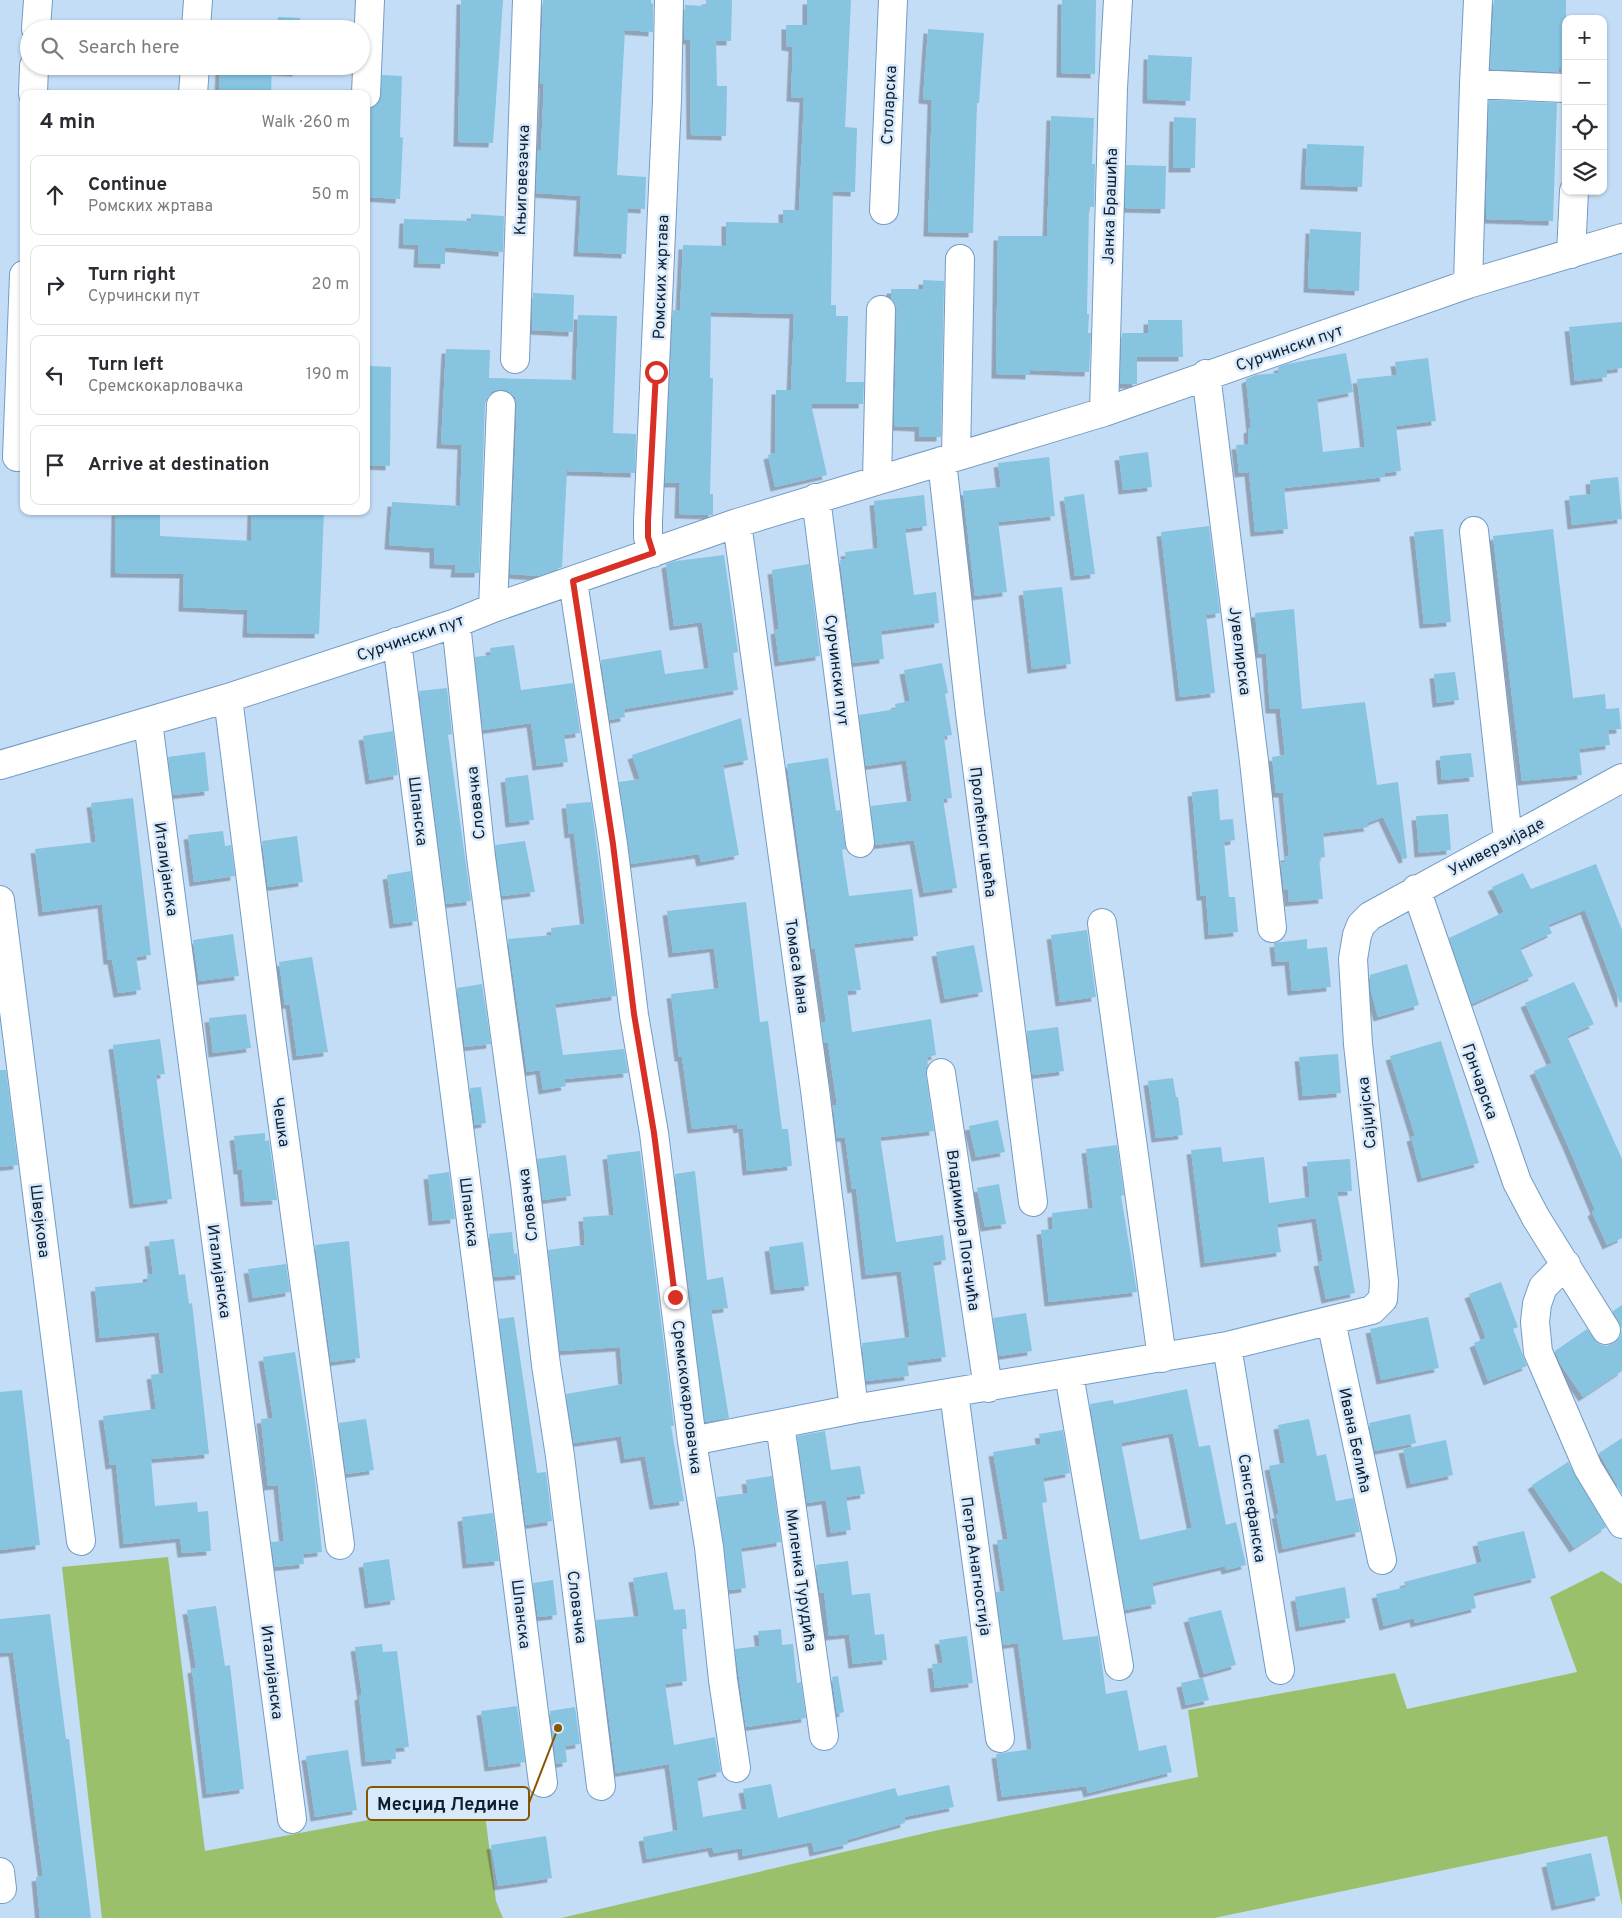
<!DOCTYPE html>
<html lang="en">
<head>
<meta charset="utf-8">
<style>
	:root { --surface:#fff; --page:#f7f7f7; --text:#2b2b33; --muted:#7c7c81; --line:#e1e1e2 }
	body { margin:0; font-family:Overpass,sans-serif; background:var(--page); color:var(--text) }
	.controls { position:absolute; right:15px; top:15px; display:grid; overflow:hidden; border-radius:10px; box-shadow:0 1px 4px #0004 }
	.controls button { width:45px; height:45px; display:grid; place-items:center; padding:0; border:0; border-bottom:1px solid var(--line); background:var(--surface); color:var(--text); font:25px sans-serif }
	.stop { position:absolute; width:15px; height:15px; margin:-11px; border:4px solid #d93025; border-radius:50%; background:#fff }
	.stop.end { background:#d93025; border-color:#fff; box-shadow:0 1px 5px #0008 }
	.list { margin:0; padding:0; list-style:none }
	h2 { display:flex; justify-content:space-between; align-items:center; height:65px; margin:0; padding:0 20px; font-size:21px }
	h2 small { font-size:16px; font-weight:400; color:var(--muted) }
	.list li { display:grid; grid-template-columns:32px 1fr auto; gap:15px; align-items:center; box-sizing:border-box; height:80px; margin:0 10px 10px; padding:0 10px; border:1px solid var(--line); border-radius:10px }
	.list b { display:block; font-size:19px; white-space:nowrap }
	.list p { margin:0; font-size:16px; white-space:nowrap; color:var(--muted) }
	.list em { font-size:16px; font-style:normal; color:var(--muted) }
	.icon { flex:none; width:28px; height:28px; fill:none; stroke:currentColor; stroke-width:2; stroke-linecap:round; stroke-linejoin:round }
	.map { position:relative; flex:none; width:1622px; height:1918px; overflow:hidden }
	.search { position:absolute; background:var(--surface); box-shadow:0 1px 4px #0004; left:20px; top:20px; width:350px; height:55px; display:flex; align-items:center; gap:12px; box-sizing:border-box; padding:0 18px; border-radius:28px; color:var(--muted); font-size:19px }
	.panel { position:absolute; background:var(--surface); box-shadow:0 1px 4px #0004; left:20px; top:90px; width:350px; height:425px; border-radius:10px }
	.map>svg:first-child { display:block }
</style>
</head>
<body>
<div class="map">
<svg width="1622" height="1918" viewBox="0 0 1622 1918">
	<defs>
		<filter id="shadow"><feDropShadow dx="-4.5" dy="4.5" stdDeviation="0" flood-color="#0004"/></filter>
	</defs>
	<rect width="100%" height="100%" fill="#c4ddf7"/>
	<path fill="#9bc06b" d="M168,1557L205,1851L483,1798L496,1901L503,1918H102L62,1567Z
		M1602,1571L1622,1584V1906L1607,1836L1214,1918H561L934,1831L1198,1777L1188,1710L1395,1673L1407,1709L1577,1672L1550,1597Z"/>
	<path fill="#86c4e0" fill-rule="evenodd" filter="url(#shadow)" d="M461,0H503L493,143L458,142Z
		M543,0H651V3L653,4V32L625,30L617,175L646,177L645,209L628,208L626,254L578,252L581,196L536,193L538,150H541L544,84H540Z
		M706,0H732L731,41H716L717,86H727L726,136L691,135L690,40L684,39L685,5L706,6Z
		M807,0H851L845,127L857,128L855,192L833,191L831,305H836V316H848L846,382H864L863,404H811L827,475L775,487L768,455L775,453L776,390H791L794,314L711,312L710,378H713L710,494H713V515L679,514L680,483H665L673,310L680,311L683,245L726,246V222L783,223V210H799L804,98L791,97L793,47L786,46V25H807Z
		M1062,0H1096L1095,74L1061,73Z
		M1494,0H1566V68H1559V72L1490,69Z
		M278,17L300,18L299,29H277Z
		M928,29L984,33L979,103H977L973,233L928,232L932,100L923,99Z
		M1148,55L1192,57L1190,101L1147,99Z
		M220,66H272L271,94H219Z
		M275,66H297V72L275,71Z
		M382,75L402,76L400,137L403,138L400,199L367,197L371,108L379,102Z
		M1489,100L1557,103L1553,221L1486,219Z
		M1051,116L1094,118L1092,164H1095L1094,207H1089L1087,314H1089L1088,333H1091L1089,372L1030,370V375L996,374L998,236H1047Z
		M1174,117L1196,118L1195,168H1173Z
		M1307,144L1364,146L1362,187L1305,185Z
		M1126,165L1166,166L1165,209L1125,208Z
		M471,214L504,216L503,252L445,247V264L418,263L419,245L403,244L404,219L471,221Z
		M1310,229L1361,232L1359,291L1308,288Z
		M923,280L944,281L941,437H919V427L894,426L897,310L891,298V289H923Z
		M533,293L574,295L573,332L532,330Z
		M578,315L617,316L613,433L636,434L635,473L567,471L562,567L539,576L510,574L517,406L515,397L509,392L502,389L493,391L488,397L485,404L479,573H455L456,565L434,564V548L389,545L392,502L460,506L462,445L441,444L446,349L490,350L489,378L576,380Z
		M1148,320H1182L1183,357H1137V384H1120L1122,333H1148Z
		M1622,322V368L1606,370L1607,377L1575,381L1569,327Z
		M1346,353L1353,392L1317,399L1323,452L1365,447L1357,379L1397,375L1395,362L1428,358L1436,421L1396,426L1401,471L1384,473L1385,477L1284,488L1288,529L1255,532L1249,472L1239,473L1236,445L1249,444L1248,429L1251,428L1246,379L1256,375L1279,373L1278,367L1287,364Z
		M369,366L391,367L390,466L366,465V392H368Z
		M1148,452L1152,487L1123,490L1119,456Z
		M1049,457L1055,516L998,522L1007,592L975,596L963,491L1001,487L998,463Z
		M1618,477L1622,519L1572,525L1569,496L1591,494L1590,480Z
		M1084,494L1095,574L1075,576L1064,497Z
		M924,495L927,526L905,529L914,595L936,592L939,623L881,631L884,659L853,663L840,560L846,559L845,552L878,548L874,501Z
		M116,511L160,512V536L251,541L252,511H324L319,634L247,633L248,610L183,607L184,574L115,573Z
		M1209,526L1220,613L1206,615L1215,693L1180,697L1161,532Z
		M1443,529L1451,622L1424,624L1414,532Z
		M1553,529L1573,698L1605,694L1606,709L1619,708L1621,729L1608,730L1610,745L1579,749L1582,775L1522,781L1493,536Z
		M724,555L738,652L733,653L738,690L624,709L625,717L610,720L601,660L661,650L665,674L709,668L702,622L674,626L666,564L676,561Z
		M809,564L820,656L779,662L775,630L779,629L772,570Z
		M1062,587L1071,664L1032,669L1023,591Z
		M1294,609L1302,709L1365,702L1377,785L1398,782L1407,858L1403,859L1383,817L1367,823L1369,827L1323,833L1325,857L1319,858L1323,899L1289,902L1288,889L1284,890L1281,863L1285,862V856H1289L1283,793H1276L1272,757L1285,755L1280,709H1270L1266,653L1259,654L1255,613Z
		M514,645L521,690L573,683L580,733L564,735L568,762L537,766L531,723L483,730L475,657L491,655L490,648Z
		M942,663L948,693L945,694L952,735L944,736L952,798L943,799L957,888L924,893L914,840L875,845L871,806L912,801L906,760L866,766L859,715L896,709L895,704L910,701L904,670Z
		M1455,672L1459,700L1437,703L1434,674Z
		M447,688L452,734L448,735L471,901L446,904L419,691Z
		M741,718L748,760L723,765L739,855L701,862L699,854L631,864L619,782L640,779L632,755Z
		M393,731L398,775L370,780L363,736Z
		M205,752L209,791L173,795L168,757Z
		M1471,753L1474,777L1442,780L1440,756Z
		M828,758L836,811L840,810L846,849L842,850L849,896L912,889L918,936L854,944L861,990L847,991L852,1032L931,1019L936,1055L927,1057L928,1065L926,1075L934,1131L880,1137L896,1242L943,1235L946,1260L933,1262L946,1357L907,1362L909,1376L866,1381L862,1343L910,1337L901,1271L866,1275L856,1188L852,1189L845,1137L837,1138L833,1105H837L828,1043H824L821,1022H826L815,948L812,949L787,764Z
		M528,775L534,820L510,823L505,778Z
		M1218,789L1220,820L1233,819L1235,840L1224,842L1229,897H1235L1238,932L1209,935L1206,896H1201L1192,792Z
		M133,798L151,955L136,957L141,990L118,993L112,960H108L102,904L43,912L35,849L96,842L91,803Z
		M591,802L616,996L555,1004L563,1055L624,1049L628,1073L564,1079L566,1086L543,1090L540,1070L527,1072L508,939L552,935L551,928L585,924L574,833L569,834L566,804Z
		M1448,814L1451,850L1419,853L1416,816Z
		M223,831L225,846L231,845L235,876L194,882L188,835Z
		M297,836L303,882L268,887L262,841Z
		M525,841L535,892L502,896L495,845Z
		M1596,864L1622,930V1002L1620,1003L1585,910L1548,925L1552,933L1520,948L1533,976L1472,1004L1449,938L1504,912L1492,887L1523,873L1531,889Z
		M411,871L417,921L394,924L387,875Z
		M746,902L760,1022L768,1021L782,1129H788L792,1166L747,1171L743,1128L738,1129L737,1124L692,1129L682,1057H679L671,994L719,988L714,948L673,953L667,911Z
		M1087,930L1096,997L1060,1002L1051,935Z
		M233,934L239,976L199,981L193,940Z
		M1307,939V949L1327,947L1331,987L1292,991L1289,961L1276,962L1274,943Z
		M974,945L983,992L945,999L936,952Z
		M312,957L328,1052L297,1056L290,1004L285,1005L279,962Z
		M1407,964L1419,1005L1378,1017L1371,991L1370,975Z
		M1574,982L1594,1024L1567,1036L1622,1159V1238L1607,1245L1592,1212L1595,1210L1568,1146L1534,1071L1552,1063L1525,1003Z
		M482,984L491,1044L465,1047L457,988Z
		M246,1014L251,1048L213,1053L209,1018Z
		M1058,1027L1064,1071L1032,1075L1027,1031Z
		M160,1039L165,1074L156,1075L172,1199L134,1204L113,1045Z
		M1441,1041L1479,1163L1422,1178L1411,1137L1415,1136L1390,1056Z
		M1338,1054L1341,1093L1303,1096L1299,1057Z
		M0,1070H6L18,1165L0,1167Z
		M1173,1078L1176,1097H1178L1183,1135L1156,1138L1148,1081Z
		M481,1087L486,1123L475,1125L470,1088Z
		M998,1120L1005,1152L976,1157L969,1126Z
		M265,1133V1141L269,1140L277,1200L245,1202L242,1170H238L234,1136Z
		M1117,1145L1124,1195L1121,1196L1137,1292L1049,1302L1041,1230L1053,1229L1052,1213L1093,1208L1086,1149Z
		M1221,1147L1223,1162L1264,1157L1269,1203L1310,1197L1307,1162L1350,1159L1352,1191L1337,1192L1355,1293L1326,1299L1318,1262L1323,1261L1316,1218L1277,1224L1281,1252L1205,1263L1191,1150Z
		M640,1151L674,1426H671L684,1501L654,1505L645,1456L625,1459L621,1436L574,1443L566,1394L623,1384L620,1347L560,1351L548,1250L585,1245L583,1217L614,1215L607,1155Z
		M566,1155L571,1196L543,1200L537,1159Z
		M695,1171L707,1280L723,1277L728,1308L711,1310L729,1418L705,1422L675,1174Z
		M449,1172L455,1219L433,1221L428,1175Z
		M999,1184L1006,1224L985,1227L977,1188Z
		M512,1232L514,1254L517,1253L520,1275L494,1277L489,1234Z
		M174,1239L179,1275L185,1274L189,1304L192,1303L209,1454L151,1459L155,1506L197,1502L198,1512L208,1511L211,1551L182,1553L180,1538L124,1544L116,1464L110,1465L103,1416L156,1409L151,1375L164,1373L159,1332L100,1338L95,1287L148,1282L147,1275L153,1274L149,1242Z
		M349,1241L360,1358L331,1362L315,1245Z
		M803,1242L809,1286L775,1290L769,1247Z
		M286,1264L290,1292L253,1298L248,1269Z
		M1501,1282L1518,1327L1513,1329L1527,1366L1488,1381L1474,1343L1486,1338L1469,1294Z
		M1622,1305V1371L1583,1397L1561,1365L1555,1351L1587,1329L1599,1344L1607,1346L1615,1343L1620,1337L1622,1329L1613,1311Z
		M1026,1313L1032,1351L999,1356L993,1318Z
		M514,1317L537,1473L546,1472L552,1521L526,1525L499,1319Z
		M1428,1317L1439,1368L1381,1380L1370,1329Z
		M295,1352L315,1479L322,1552L303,1554L304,1564L275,1567L271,1542L284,1541L278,1485L268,1486L261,1419L273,1418L263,1357Z
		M1187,1389L1199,1447L1210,1445L1226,1525L1236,1522L1246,1565L1226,1570L1225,1566L1152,1583L1156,1604L1125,1610L1090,1404L1113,1400L1114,1404ZM1173,1433L1192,1528L1140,1540L1121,1443Z
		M22,1390L40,1545L0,1550V1392Z
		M1410,1414L1416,1443L1375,1451L1369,1423Z
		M366,1419L374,1470L346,1474L339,1423Z
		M1309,1419L1317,1456L1326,1454L1336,1501L1353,1498L1360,1532L1283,1549L1276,1514H1279L1269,1466L1285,1463L1278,1425Z
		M1063,1430L1070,1473L1043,1478L1047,1502L1042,1503L1063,1640L1098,1636L1106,1694L1127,1690L1139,1751L1166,1745L1172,1772L1088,1793L1086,1786L1002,1797L996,1754L1032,1749L1018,1643L1003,1645L996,1592L1005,1591L997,1540L1008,1539L993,1452L1041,1444L1039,1434Z
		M825,1431L831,1470L860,1466L865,1494L846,1497L851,1530L831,1533L826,1500L807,1503L797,1436Z
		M1622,1438V1494L1599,1453Z
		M1446,1440L1453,1475L1411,1484L1403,1449Z
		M1568,1462L1606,1527L1574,1548L1532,1485Z
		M772,1476L781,1542L741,1548L746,1588L729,1590L717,1497L748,1493L746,1480Z
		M493,1513L499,1561L467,1564L462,1517Z
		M1524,1531L1536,1578L1473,1593L1476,1608L1415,1623L1414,1618L1384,1626L1376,1594L1406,1587L1404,1582L1482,1562L1477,1542Z
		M389,1559L395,1600L369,1604L363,1563Z
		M848,1561L852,1595L870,1593L875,1635L884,1634L887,1660L853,1664L849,1634L829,1636L824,1592L820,1593L816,1565Z
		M667,1572L674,1610L685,1609L687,1629H682L687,1681L665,1684L674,1745L715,1737L721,1772L697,1778L703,1817L747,1809L743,1789L771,1784L778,1818L895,1788L898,1796L949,1785L954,1807L904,1817L905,1823L847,1840L848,1844L814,1852L812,1842L743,1856L742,1848L714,1853L712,1847L647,1859L643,1837L678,1830L669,1764L616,1773L596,1620L639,1616L633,1578Z
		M553,1580L557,1615L538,1617L533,1583Z
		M1345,1587L1350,1618L1300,1627L1295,1597Z
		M216,1606L225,1666L230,1665L244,1789L207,1794L192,1669L196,1668L187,1610Z
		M1221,1610L1236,1665L1204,1674L1188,1618Z
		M50,1614L66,1739H69L91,1918H40L36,1877L43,1876L13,1652L0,1653V1619Z
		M781,1629L782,1645L793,1644L797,1683L801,1682L806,1718L746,1727L735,1649L760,1646L758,1631Z
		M967,1636L973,1683L935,1688L932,1664L943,1663L939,1640Z
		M382,1644L383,1652L397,1651L409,1747L395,1748L396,1759L366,1762L359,1696L362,1695L355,1647Z
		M838,1676L844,1712L837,1714L832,1677Z
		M1203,1678L1209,1700L1186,1705L1181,1683Z
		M517,1706L525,1762L489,1767L481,1711Z
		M575,1707L580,1744L565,1746L567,1762L556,1764L550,1711Z
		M348,1750L357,1810L315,1817L306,1756Z
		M546,1836L552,1878L498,1886L491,1845Z
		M1591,1853L1600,1896L1556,1906L1546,1863Z"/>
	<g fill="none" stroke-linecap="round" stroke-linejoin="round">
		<defs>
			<path id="minor" d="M36,29L38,0
				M196,29L198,0
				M1474,84L1478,0
				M33,94L34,66
				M193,94L195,66
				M366,94L370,0
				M884,210L893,0
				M1571,254L1574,191
				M1468,284L1474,84L1566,88
				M515,359L527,0
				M1206,374L1254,761L1272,928
				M1104,412L1113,88L1118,0
				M956,456L960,259
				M17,457L24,275
				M942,461L970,713L1033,1202
				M877,480L881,310
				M816,498L860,843
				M737,523L815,1090L854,1409
				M1474,531L1508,839
				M653,553L648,537V521L667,100L669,0
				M573,581L613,844L634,1015L654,1133L692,1441L709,1547L723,1680L736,1768
				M493,608L501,405
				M456,623L481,857L525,1183L546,1365L560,1456L601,1786
				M397,642L543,1783
				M228,698L270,1031L340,1545
				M148,722L292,1819
				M0,765L228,698L456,623L493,608L737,523L1104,412L1468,284L1622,238
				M1416,889L1517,1182L1536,1218L1606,1330
				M0,900L81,1541
				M1102,923L1162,1358
				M941,1073L988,1388
				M1566,1264L1543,1287L1537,1304L1535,1322L1538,1352L1588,1468L1622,1524
				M1331,1321L1382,1560
				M1227,1346L1280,1670
				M1069,1374L1119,1666
				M954,1393L1000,1738
				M780,1424L824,1736
				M692,1441L854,1409L1227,1346L1372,1310L1383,1299L1384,1282L1358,1044L1353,959L1357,935L1361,925L1370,916L1622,778
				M0,1872L2,1889"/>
		</defs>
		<use href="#minor" stroke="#739cc4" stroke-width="30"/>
		<use href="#minor" stroke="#fff" stroke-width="28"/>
	</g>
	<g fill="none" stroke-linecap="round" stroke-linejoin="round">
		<path stroke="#d93025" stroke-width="6" d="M656,372L648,521V537L653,553L573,581L613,844L634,1014L654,1133L675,1297"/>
	</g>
	<g text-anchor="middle" stroke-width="5" stroke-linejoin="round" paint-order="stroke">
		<g font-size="16" fill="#0f1f2f" stroke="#d8e9fb">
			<text transform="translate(888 105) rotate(-87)" y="6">Столарска</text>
			<text transform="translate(521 180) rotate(-88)" y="6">Књиговезачка</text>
			<text transform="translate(1109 206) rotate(-88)" y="6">Јанка Брашића</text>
			<text transform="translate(660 277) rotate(-88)" y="6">Ромских жртава</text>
			<text transform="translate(1289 347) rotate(-19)" y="6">Сурчински пут</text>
			<text transform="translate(410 637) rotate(-19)" y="6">Сурчински пут</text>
			<text transform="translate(1241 651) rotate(83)" y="6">Јувелирска</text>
			<text transform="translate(838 670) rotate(83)" y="6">Сурчински пут</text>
			<text transform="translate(475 803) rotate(-96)" y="6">Словачка</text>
			<text transform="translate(419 811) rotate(83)" y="6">Шпанска</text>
			<text transform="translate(984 832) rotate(83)" y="6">Пролећног цвећа</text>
			<text transform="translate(1496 846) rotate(-28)" y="6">Универзијаде</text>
			<text transform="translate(167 869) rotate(82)" y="6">Италијанска</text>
			<text transform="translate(798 966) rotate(82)" y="6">Томаса Мана</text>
			<text transform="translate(1481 1081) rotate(71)" y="6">Грнчарска</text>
			<text transform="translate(1366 1113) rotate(-96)" y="6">Сајџијска</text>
			<text transform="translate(282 1122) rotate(82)" y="6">Чешка</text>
			<text transform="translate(527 1205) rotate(-97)" y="6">Словачка</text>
			<text transform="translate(470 1212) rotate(83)" y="6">Шпанска</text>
			<text transform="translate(41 1221) rotate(83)" y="6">Швејкова</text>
			<text transform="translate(964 1230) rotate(82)" y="6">Владимира Погачића</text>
			<text transform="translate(220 1271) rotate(82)" y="6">Италијанска</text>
			<text transform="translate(688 1397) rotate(83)" y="6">Сремскокарловачка</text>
			<text transform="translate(1356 1440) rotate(78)" y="6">Ивана Белића</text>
			<text transform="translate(1253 1508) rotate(81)" y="6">Санстефанска</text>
			<text transform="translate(977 1566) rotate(82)" y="6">Петра Анагностија</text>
			<text transform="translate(802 1580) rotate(82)" y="6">Миленка Турудића</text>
			<text transform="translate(578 1607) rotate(83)" y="6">Словачка</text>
			<text transform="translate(522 1614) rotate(83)" y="6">Шпанска</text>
			<text transform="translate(273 1672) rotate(83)" y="6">Италијанска</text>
		</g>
	</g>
	<path fill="none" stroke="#895400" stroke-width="2" d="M558 1728L529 1803"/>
	<circle fill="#895400" stroke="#d8e9fb" stroke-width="2" cx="558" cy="1728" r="5"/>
	<rect fill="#d8e9fb" stroke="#895400" stroke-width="2" x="367" y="1787" width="162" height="33" rx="5"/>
	<g font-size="18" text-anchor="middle" font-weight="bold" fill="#0f1f2f">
		<text x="448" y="1810">Месџид Ледине</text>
	</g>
</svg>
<div class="controls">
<button>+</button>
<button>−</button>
<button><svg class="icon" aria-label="locate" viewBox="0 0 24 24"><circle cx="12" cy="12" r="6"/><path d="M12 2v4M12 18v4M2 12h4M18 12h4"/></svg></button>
<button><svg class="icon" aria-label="layers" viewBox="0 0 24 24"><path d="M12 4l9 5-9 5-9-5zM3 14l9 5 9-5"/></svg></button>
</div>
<div class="stop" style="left:656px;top:372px"></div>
<div class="stop end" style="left:675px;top:1297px"></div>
<div class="search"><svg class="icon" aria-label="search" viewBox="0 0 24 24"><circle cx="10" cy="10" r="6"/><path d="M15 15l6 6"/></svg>Search here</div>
<section class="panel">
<h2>4 min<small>Walk · 260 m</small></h2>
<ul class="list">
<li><svg class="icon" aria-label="ahead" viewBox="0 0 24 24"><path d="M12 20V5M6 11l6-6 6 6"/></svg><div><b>Continue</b><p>Ромских жртава</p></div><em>50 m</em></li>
<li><svg class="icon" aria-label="right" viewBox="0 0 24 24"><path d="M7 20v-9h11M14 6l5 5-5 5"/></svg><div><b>Turn right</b><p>Сурчински пут</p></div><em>20 m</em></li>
<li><svg class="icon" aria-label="left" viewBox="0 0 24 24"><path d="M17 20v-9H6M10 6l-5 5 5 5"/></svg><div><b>Turn left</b><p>Сремскокарловачка</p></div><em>190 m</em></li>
<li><svg class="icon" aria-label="arrive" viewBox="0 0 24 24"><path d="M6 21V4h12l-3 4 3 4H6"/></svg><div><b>Arrive at destination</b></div></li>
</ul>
</section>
</div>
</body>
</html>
